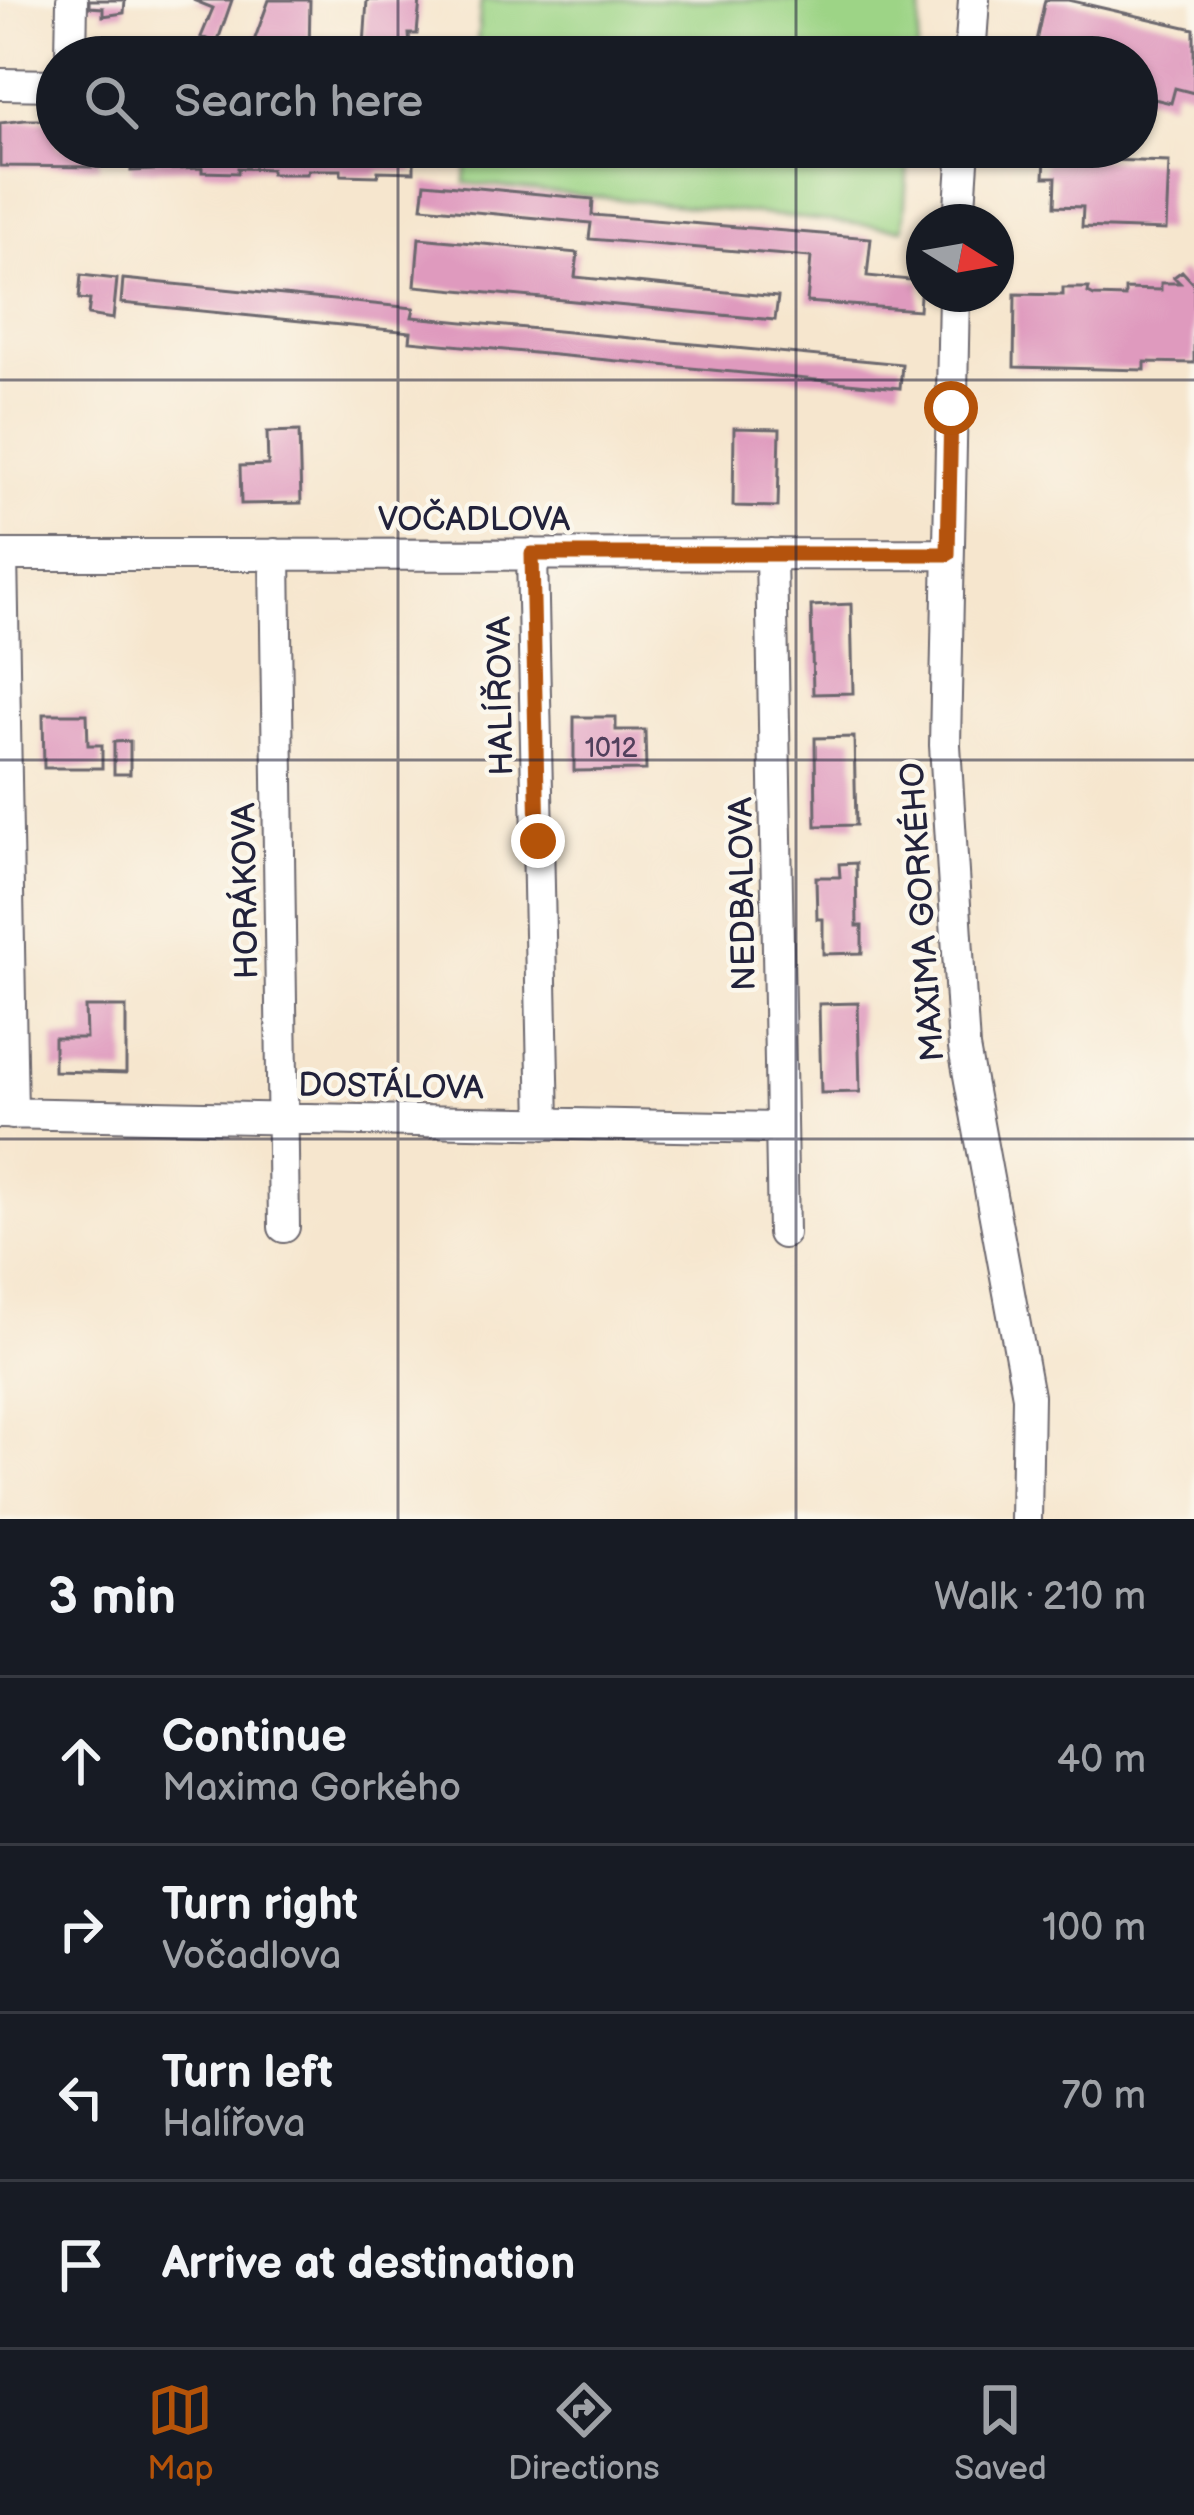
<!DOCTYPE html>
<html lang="en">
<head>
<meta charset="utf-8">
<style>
	:root { --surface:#171b24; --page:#20242c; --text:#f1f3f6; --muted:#9ea1a6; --line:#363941; --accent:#b45309 }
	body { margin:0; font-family:"Balsamiq Sans",sans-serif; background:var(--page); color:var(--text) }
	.compass { position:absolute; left:906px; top:204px; width:108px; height:108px; border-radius:50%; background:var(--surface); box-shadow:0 3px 9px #0004; rotate:101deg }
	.stop { position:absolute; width:36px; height:36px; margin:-27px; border:9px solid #b45309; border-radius:50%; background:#fff }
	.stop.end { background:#b45309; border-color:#fff; box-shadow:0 3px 12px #0008 }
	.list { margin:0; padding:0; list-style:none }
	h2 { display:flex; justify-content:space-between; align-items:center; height:156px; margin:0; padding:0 48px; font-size:51px }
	h2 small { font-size:39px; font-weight:400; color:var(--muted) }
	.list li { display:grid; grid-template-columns:78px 1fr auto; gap:36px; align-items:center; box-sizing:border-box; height:168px; padding:0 48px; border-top:3px solid var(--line) }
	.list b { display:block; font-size:45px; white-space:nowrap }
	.list p { margin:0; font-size:39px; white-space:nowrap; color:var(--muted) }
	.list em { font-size:39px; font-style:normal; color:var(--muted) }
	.icon { flex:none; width:66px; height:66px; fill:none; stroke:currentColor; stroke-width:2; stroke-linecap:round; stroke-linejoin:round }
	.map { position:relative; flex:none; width:1194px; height:1519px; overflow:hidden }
	.search { position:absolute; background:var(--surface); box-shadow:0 3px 9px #0004; left:36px; right:36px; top:36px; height:132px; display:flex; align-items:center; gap:30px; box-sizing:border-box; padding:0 42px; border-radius:66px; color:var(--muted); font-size:45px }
	.sheet { height:828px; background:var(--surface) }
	nav { display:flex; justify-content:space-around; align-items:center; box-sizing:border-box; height:168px; border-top:3px solid var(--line); background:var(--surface); font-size:33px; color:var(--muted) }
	nav a { display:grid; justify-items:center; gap:6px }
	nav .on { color:var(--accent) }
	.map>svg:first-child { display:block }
</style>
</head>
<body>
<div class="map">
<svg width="1194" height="1519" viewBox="0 0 1194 1519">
	<rect width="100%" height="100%" fill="#fbf7ec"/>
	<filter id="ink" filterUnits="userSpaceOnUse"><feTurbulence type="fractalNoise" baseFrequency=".00833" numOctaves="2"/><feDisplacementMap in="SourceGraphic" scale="24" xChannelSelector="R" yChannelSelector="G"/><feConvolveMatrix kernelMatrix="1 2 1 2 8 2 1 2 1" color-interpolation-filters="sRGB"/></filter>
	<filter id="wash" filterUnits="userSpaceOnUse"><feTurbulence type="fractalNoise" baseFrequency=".004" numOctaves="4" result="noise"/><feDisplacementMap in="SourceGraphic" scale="48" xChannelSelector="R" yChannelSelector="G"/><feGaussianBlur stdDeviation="2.7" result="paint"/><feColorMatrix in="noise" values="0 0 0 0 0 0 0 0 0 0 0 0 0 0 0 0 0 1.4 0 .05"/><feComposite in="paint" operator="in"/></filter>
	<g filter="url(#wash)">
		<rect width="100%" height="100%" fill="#f6e6ce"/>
		<path fill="#9dd486" stroke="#607b60" stroke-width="3" d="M481,0H922L917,57H476Z
			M468,147H909L903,229L465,183Z"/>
		<g id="blocks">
			<path fill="#df9abe" d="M89,0H125L124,13L103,16V8L89,7Z
				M193,0H232L217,43L201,37L213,8Z
				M269,0H310L309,57H276V41H254Z
				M367,0H420L417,34H409L410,46L364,45Z
				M1045,0H1068L1194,29V93L1175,88L1171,103L1137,95V57L1033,55Z
				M25,120H57V147H99V167L0,166V123Z
				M131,147H414V172L378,171V176L341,175V170H308L307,174H271V169L238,168V173L202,172V168L131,171Z
				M1045,158L1169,162L1166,230L1082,227L1083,207L1055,206L1056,177H1044Z
				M425,183L593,199L592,215L871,238L867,276L921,281L919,310L807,302L811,257L589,239L591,223L422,207Z
				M419,238L578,253L575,277L778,297L775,320L415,286Z
				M1182,271L1194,284V363L1145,362V370L1014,367L1015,294L1063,295V288H1089L1088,293L1094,296L1125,297V289L1161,290V283H1180L1174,277Z
				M81,275L117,279L113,319L88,315L90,300L79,299Z
				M123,279L414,308L412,317L902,364L900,388L410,341L411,332L121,303Z
				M734,428L780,429L778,507L733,506Z
				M299,431L301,503L241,504L240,466L268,465L267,432Z
				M851,604L853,693L813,694L811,606Z
				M43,714H87L88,745H102V768H44Z
				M574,717H616V730H645L646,770L574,771Z
				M854,737L856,825L816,826L815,738Z
				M130,741V774H114V742Z
				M856,863L857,926H862V953L823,954V919H817L816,877H840L839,864Z
				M858,1003L860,1092L821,1093L819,1004Z
				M85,1007H126V1073L54,1071V1038H86Z"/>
		</g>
	</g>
	<g filter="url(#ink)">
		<use href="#blocks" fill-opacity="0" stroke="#6c676e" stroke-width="3"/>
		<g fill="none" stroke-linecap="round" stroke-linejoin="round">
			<defs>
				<path id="minor" d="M71,57L72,0
					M970,57L974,0
					M0,84L57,85
					M959,222L964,147
					M954,294L945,745L964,1048L1028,1396L1026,1519
					M275,554L284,1227
					M532,554L544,1124
					M771,554L783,1233
					M0,555L948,554
					M2,555L12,1114
					M0,1113L781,1128"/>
			</defs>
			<use href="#minor" stroke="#6c676e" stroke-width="34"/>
			<use href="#minor" stroke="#fff" stroke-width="30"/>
		</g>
	</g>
	<g fill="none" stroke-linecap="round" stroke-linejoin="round" filter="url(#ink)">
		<path stroke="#b45309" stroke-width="15" d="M538,841L532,554H948L951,408"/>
	</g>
	<path fill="none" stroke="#22223b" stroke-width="3" stroke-opacity="0.55" d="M398,0V57M796,0V57M398,147V1519M796,147V1519M0,380H1194M0,760H1194M0,1139H1194"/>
	<g text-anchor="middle" stroke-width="9" stroke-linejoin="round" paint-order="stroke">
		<g font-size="27" fill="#51405c">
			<text x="611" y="757">1012</text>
		</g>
		<g font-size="33" fill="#22223b" stroke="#fbf7ec">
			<text x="474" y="530">VOČADLOVA</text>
			<text transform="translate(499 696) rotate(-91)" y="12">HALÍŘOVA</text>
			<text transform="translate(244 891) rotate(-91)" y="12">HORÁKOVA</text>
			<text transform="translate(741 894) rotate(-91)" y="12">NEDBALOVA</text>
			<text transform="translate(921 912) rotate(-94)" y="12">MAXIMA GORKÉHO</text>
			<text transform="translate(391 1085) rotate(1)" y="12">DOSTÁLOVA</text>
		</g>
	</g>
</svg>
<svg class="compass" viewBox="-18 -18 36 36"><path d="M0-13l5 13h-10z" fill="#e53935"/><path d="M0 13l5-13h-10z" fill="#9ea1a6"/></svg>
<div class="stop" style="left:951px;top:408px"></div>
<div class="stop end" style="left:538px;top:841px"></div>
<div class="search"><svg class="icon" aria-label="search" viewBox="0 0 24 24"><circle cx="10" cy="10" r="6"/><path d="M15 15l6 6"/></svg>Search here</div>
</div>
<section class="sheet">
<h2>3 min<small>Walk · 210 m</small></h2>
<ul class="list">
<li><svg class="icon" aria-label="ahead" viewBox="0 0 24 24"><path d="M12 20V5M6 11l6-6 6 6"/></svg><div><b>Continue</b><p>Maxima Gorkého</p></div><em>40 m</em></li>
<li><svg class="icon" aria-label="right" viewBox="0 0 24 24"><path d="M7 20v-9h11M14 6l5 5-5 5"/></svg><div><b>Turn right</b><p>Vočadlova</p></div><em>100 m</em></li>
<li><svg class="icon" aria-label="left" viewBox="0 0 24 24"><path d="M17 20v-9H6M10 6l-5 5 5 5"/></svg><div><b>Turn left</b><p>Halířova</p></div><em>70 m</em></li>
<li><svg class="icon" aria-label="arrive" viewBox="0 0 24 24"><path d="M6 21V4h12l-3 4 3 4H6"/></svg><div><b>Arrive at destination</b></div></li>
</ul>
</section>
<nav>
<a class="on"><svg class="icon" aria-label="map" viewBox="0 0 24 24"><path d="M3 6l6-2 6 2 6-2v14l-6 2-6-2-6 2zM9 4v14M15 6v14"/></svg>Map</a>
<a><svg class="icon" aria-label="directions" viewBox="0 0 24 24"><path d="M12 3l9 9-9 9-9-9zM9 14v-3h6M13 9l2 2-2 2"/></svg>Directions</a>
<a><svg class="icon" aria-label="saved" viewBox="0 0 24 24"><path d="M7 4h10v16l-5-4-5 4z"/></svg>Saved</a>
</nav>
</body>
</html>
